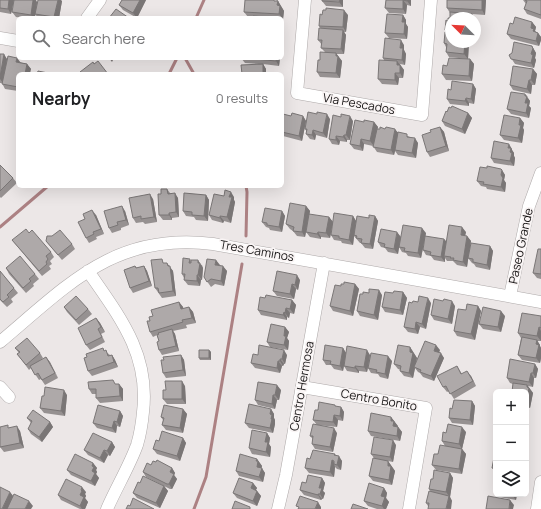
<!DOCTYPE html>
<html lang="en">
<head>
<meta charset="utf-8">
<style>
	:root { --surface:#fff; --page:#f6f6f6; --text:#202124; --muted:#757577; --line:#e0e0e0 }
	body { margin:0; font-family:Manrope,sans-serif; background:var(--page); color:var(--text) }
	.controls { position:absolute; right:12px; bottom:12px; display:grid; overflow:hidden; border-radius:6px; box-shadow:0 4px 16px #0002 }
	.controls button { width:36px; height:36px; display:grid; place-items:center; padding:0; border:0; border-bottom:1px solid var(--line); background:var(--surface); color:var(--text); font:20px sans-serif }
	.compass { position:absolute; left:445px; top:12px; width:36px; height:36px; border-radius:50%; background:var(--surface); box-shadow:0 4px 16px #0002; rotate:294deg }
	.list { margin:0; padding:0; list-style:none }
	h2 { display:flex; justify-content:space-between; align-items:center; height:52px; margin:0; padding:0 16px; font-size:17px }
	h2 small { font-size:13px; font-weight:400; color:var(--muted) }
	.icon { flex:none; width:22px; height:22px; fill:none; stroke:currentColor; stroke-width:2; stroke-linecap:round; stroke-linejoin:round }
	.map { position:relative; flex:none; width:541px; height:509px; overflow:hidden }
	.search { position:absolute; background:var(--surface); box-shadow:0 4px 16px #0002; left:16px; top:16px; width:268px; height:44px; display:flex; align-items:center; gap:10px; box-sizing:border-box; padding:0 14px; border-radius:6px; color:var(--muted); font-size:15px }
	.panel { position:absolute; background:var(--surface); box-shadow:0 4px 16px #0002; left:16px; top:72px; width:268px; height:116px; border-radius:6px }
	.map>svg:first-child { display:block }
</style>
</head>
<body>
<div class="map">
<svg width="541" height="509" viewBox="0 0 541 509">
	<rect width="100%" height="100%" fill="#ece7e7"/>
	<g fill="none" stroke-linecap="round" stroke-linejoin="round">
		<path stroke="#ac8183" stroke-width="3" d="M196,18L204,0
			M185,58L194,74
			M169,74L177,58
			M246,186L247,192L246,236
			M0,227L48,186
			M194,509L206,477L242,264"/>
		<defs>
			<path id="minor" d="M305,0L297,93L422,115L431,0
				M87,18L100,0
				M0,38L18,41
				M88,271C119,316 150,354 143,412C142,423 140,435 137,445C129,467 116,488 107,509
				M510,296L529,206L541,173
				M0,342C69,284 115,232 213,244L541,302
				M0,387L9,397
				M302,387L426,408L409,509
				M278,509L286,475L324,263
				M537,509L541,482"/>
		</defs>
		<use href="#minor" stroke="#aea9a9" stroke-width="13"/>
		<use href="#minor" stroke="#fff" stroke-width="12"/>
	</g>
	<path fill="#969191" d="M0,0H14L11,14L0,12Z
		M122,0H146L137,18L123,10L119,5Z
		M278,0V1L284,11L283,19H282V18H253V17H248L244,12Z
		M343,0V7L326,6L322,1Z
		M386,0H411V6L407,5L406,14L389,13L385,8Z
		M447,0H486L485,15L472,14L451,18V42H469L468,59L449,57L446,52V47L444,43L446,32L445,30L448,21L450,18V13L447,8Z
		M523,0H541V19L527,14L524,9L526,4Z
		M62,1L59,18H38L35,14V18H23L16,17L12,12L37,2Z
		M348,15L346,32H344L346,35L344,54H336L342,61L340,78L320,77L317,72L320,60L325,52L321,48L322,45L318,40L321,29L319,26Z
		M403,15L406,20V24L408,27L407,39L389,38L385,33Z
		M532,22L536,27L535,31L536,32L538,33L541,37V40L539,46L511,39L507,34L513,24Z
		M404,45V50L406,54L405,65L400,64L404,70L403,78H399L398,85L382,84L378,79L384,60L383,58Z
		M532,46L536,53L535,58L536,60L534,68L515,64L509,55Z
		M0,54L7,59L27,64L31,69L18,74V91L5,89L2,83H0Z
		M241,58H280L279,66L263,64L266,69V74H242L259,64L245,63Z
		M470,59L474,64L472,81L446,80L442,74L447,66Z
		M533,69L537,74L535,85H532L531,94L513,90L510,85Z
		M473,84L476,89L474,104L469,103V106L450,104L447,99L451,90Z
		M525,94L530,101L529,106L531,108L529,118L511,114L507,109Z
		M447,112L468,113L472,118L465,134L445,126L442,121Z
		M303,116L306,121L330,119L327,138L316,135L315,140L310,139L306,134L307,132L305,129L306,122L302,141L283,136L282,135V119Z
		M520,118L524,123L523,128L524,130L522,143L504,140L500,135Z
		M353,121L350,140H347V142L340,141L339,145L332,144L329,139Z
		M364,122H374L378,127L377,129L398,132L410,137L418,143L416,158L398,155L395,151L394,155L377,152L373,146L364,144L363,151L354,149L350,144Z
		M440,127L444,132L449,151L430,157L427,152Z
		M512,149V150L514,153V156L515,158L514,166L494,163L491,158Z
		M0,165L13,178L17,183L1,198L0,197Z
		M487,168L501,169L505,175L504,180L506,183L505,192L487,189L486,187L481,186L477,181Z
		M167,189L170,193L178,198L179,217L172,218V220H163L159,215L161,194Z
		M206,195L209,200L208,221L196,220L194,217L186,216L183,211Z
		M224,196L234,197V200L235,202L231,223L224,221L223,223L212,220L209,215Z
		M153,199L157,222L145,224L143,222L136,223L133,218Z
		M306,206L310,211L305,237L297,236L293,231L290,229L286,224Z
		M125,211L129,225L121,228V230L112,233L109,228Z
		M282,211L285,216L282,232L270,230L269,228L266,227L262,222Z
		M96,215L104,234L96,237L97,239L89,243L86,238Z
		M353,216L356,221L375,216L378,221L373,249L365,248L361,243H360L354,236L353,245L342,243L341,241L334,240L331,235Z
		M329,217L333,222L330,238L321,237V239L310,237L306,232Z
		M466,232L465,236H467L471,241L470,248L490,246L493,251L490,270L476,267L474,264L472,263L468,258L467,267L457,265L453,261H447L445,258V262L434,260L431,256L426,255L423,250L444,239L446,241Z
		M29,233L51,252L54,257L50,261L52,264L49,266L51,269L42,276L12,240Z
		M426,233L421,258L408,256L406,253L402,252L399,247V244L398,254L388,252L385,248L381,247L378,242L401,237Z
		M46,241L72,244L75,249L62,260Z
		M541,249V279L537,278L533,273Z
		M190,259L191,261L202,265L203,268L202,280H201L200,286L188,285L184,280V278L182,274Z
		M165,263L169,266L173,271L176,296L162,298L155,288Z
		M220,265L227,271L224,286L215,284L211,287L204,277Z
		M135,266L137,268L144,266L147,271L152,286L133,293L130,288Z
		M6,268L35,274L39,279L33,284L34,286L26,293L9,274Z
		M0,271L18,293L11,299L13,302L7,307L0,300Z
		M300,280L298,290L296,289L294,299L277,296L273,291Z
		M344,284H355L359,289L353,316L333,311L330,306L341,286Z
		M403,292L407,298L403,315L385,312L382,307L393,293Z
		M382,295L378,320L360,316L357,311Z
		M265,298L292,300L296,305L294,314L290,313L289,318L287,317V320L261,315L258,310Z
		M179,302L183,307V309L189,307L193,312L196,323L186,325L187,328L173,331L175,334L179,351L162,355L159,350V341L157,335L153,337L150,332V321L153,316Z
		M418,302L431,303L426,329L420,327L418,334L408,332L404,327L412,303Z
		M455,306L452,324L434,320L431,315Z
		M478,306L481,311L475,340L457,336L454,331L466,310Z
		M64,307L88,309L92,314L79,325L67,312Z
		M505,316L501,332L483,329L479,324Z
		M541,316V341H537L540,345V346L541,348V358L540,363L522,360L518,355L521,338L518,333Z
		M96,318L100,323L105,332L101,334L105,342L90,350L86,345Z
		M285,327L289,332L287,338L289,341L288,350L270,347L267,342Z
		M410,347L417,358L416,362L440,350L439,353L444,358L434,381L423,377L420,373L418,372L415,368L413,378L404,376L400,371L401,370L398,369L394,364Z
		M15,348L40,353L43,358L39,361L46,357L58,378L45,385L41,379L39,380L31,368L29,370L21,359L17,354L19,353Z
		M343,348L346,353L370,355L392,361L388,379L380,377L378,374L371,373L368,368L367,372L359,371V373L347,371L344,366L343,371L334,369L331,365H326L323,360Z
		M209,350L211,352V360H200L199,358Z
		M105,351L110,355H112L115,360L118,367L92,376L88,371Z
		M181,355L184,360L186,376L166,378L163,373L164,360Z
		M258,355H287L285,364H284L283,366H282L280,373L255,368L251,363Z
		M535,364L538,369L536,378H534L533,387L528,386L533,393L530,408H526V392L513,384L510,383L507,378Z
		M457,366L462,374L471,376L476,386L454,399L449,391L447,392L443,387Z
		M116,384H119L123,389V401L100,403L96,398V394H92L89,389Z
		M185,386L186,404H167L163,399L166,390Z
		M281,390L279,400H277L275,409L258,405L255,400Z
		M67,395L65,416L44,413L40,408L44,396Z
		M472,401L475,406L473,425L452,423L449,418L452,409Z
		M336,407H341L344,412L343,421L338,420L337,427L317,425L313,420L318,410Z
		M183,409L187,414L183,433L166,430L162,425L163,420L161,417Z
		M271,409L274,414V418L275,420V424L273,433L249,428L245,423Z
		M120,411L123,416L120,427L117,426L116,433L97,428L93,423Z
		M391,417L402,432L400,441L371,436L368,431Z
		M27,418L50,422L53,427L42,442L31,434L28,429L31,423Z
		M10,427L20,431L24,448L4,452L0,447Z
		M466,432L462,449L466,454L462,474L436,470L432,465L438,454L445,446L442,441L446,433Z
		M267,433L270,438L269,444L271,447L270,457L252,454L249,448Z
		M337,433L333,452L315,449L312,444L313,439L310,436Z
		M183,438L186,443L180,461L157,454L153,449L159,441Z
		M112,442L115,447L110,456L108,455L104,463L88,455L84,450Z
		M396,445L393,462L383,460L388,461L395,471L392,485L373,481L369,476L374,458L371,454Z
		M496,452V473L492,468Z
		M335,454L342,461L341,470L337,469L335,467L334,477L309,473L305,468L310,459Z
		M257,459L262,466L261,468L265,473L263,482L239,476L236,471Z
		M156,462L172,468L175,473L174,475L177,479L172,489H170L146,477L143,472Z
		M93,463L97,468L96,470L97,472L96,474L99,478L95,486L71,475L67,470Z
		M450,473L453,478L450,497L452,501L428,506L426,503L431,492L429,489L433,479Z
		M322,478L325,483L323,491L325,493L323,499H322L321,500L304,495L300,490L306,483Z
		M140,483L164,486L168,491L160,508L137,498L133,493Z
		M253,483L257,488L256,490L257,491L261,496L257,506L237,498L233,493Z
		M384,488L387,493L386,498L389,502L386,509H377L368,506L364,501Z
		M86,492L85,494L86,496L85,498L88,502L85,509H80L61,500L58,495Z
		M496,494H517L516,500L499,497Z"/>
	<path fill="#7a7676" d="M9,0H14L11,14L8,9Z
		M33,0H36L37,2L35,18H33L31,15Z
		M58,0H61L62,1L59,18H55L54,17Z
		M140,0H146L137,18L133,13Z
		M340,0H343V7L339,2Z
		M403,0L407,5L406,14L403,9Z
		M407,0H411V6L407,1Z
		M482,0H486L485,15L482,10Z
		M278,1L284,11L283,19L279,14L277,5Z
		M344,10L348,15L346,32L343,27Z
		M472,14L475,18H471Z
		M403,15L406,20V24L408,27L407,39L404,34L402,22Z
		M532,22L536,27L535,31L537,34L536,36L531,28Z
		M343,30L346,35L344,54L341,49Z
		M538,33L541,37V40L539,46L536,41Z
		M401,40L404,45V50L406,54L405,65L402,60L400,48Z
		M465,42H469L468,59L464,54Z
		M532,46L536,53L535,58L536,60L534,68L531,63Z
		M336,53L342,61L340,78L336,73Z
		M4,54L7,59L3,83L0,79V77Z
		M17,58L21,63L16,62Z
		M109,58H114L112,62Z
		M276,58H280L279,66L276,61Z
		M470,59L474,64L472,81L469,76Z
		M397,61L404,70L403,78L400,73L397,65Z
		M27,64L31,69L30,74H25Z
		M263,64L266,69V74H263Z
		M533,69L537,74L535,85L531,80Z
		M395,73L399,78L398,85L395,80Z
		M529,80L532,85L531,94L527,89Z
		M473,84L476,89L474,104L471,99Z
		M525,94L530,101L529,106L531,108L529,118L526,113Z
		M466,98L469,103V106L465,101Z
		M468,113L472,118L465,134L462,129Z
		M327,114L330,119L327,138L323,133Z
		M303,116L306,121L302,141L299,136Z
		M350,116L353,121L350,140L346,135Z
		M520,118L524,123L523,128L524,130L522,143L518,138L519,125Z
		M374,122L378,127L374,146L370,141Z
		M440,127L444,132L449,151L446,146Z
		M395,129L399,134L395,150V151L394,155L391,150Z
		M313,130L316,135L315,140L312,135Z
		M344,135L347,140V142L343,137Z
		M336,136L340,141L339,145L336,140Z
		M415,138L418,143L416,158L412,153Z
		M361,139L364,144L363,151L360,146Z
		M509,144L512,149V150L514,153V156L515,158L514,166L510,161L508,148Z
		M502,170L505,175L504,180L506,183L505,192L501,187V175Z
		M231,192L234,197V200L235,202L231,223L227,217L229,197Z
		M175,193L178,198L179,217L176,212Z
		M150,194L153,199L157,222L154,217Z
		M206,195L209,200L208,221L204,216Z
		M122,206L125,211L129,225L126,220Z
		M306,206L310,211L305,237L302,232Z
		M92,210L96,215L104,234L101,229Z
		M282,211L285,216L282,232L279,227Z
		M169,213L172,218V220L169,215Z
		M220,216L224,221L223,223L220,218Z
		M353,216L356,221L353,245L349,240Z
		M375,216L378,221L373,249L370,244Z
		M329,217L333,222L330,238L326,233Z
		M462,227L466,232L464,240L461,235Z
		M422,228L426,233L421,258L418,253Z
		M318,232L321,237V239L317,234Z
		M397,232L401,237L398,254L394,249Z
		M467,236L471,241L467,267L463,262Z
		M444,239L448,244L444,256L445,258V262L441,257Z
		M490,246L493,251L490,270L487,265Z
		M198,260L203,268L202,280L198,275Z
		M216,260L220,265H215Z
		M167,263L173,271L176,296L173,291Z
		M144,266L147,271L152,286L149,281Z
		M223,266L227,271L224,286L221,281Z
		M197,275L201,280L200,286L197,281Z
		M297,275L300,280L298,290L295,285Z
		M292,284L296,289L294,299L290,294Z
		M355,284L359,289L353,316L350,311Z
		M379,290L382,295L378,320L374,315Z
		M403,292L407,298L403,315L400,310Z
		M428,298L431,303L426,329L422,324Z
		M292,300L296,305L294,314L290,309Z
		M452,301L455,306L452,324L448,319Z
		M179,302L183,307L185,314L181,309Z
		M478,306L481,311L475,340L471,334Z
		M189,307L193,312L196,323L192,318Z
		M286,308L290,313L289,318L285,313Z
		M501,311L505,316L501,332L498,327Z
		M284,312L287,317V320L283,315Z
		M96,318L100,323L105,332L101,327Z
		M416,322L420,327L418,334L415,329Z
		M285,327L289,332L287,338L289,341L288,350L284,345V336Z
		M539,327L541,331V341L537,336Z
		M172,329L175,334L179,351L176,346Z
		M537,340L540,345V346L541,348V358L540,363L536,358V344Z
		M436,345L440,350L437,356L434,351Z
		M410,347L417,358L415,367H414L415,368L413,378L409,373L410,352Z
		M343,348L346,353L343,371L340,366Z
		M209,350L211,352V360L209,358Z
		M284,350L287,355L285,364L282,359Z
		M367,350L370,355L367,372L364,367Z
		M441,353L444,358L434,381L431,376Z
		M112,355L115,360L118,367L114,362Z
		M181,355L184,360L186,376L183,370Z
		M388,356L392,361L388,379L385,374Z
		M46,357L50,362L58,378L55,373Z
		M280,359L284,364L283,366L280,361Z
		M278,361L282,366L280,373L277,368Z
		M535,364L538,369L536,378L533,373Z
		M355,366L359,371V373L355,368Z
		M467,371L471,376L476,386Z
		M531,373L534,378L533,387L529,382Z
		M182,381L185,386L186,404L182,399Z
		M119,384L123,389V401L120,396Z
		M277,385L281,390L279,400L275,395Z
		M527,385L533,393L530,408L526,403Z
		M64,390L67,395L65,416L61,411Z
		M273,395L277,400L275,409L272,404Z
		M472,401L475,406L473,425L470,420Z
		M341,407L344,412L343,421L340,416Z
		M526,408L529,412L528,431L526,428Z
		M183,409L187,414L183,433L180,428Z
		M271,409L274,414V418L275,420V424L273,433L270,428V414Z
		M120,411L123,416L120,427L117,422Z
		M334,415L338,420L337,427L333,422Z
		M391,417L398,426L397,431L391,421Z
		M114,421L117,426L116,433L112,428Z
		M50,422L53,427L42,442L39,437Z
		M17,426L20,431L24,448L20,443Z
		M398,427L402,432L400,441L397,436Z
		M462,427L466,432L462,449L459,444Z
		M334,428L337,433L333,452L330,447Z
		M267,433L270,438L269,444L271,447L270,457L266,452L265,442Z
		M183,438L186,443L180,461L177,456Z
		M393,440L396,445L393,462L390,457Z
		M112,442L115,447L110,456L107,451Z
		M462,449L466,454L462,474L459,469Z
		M104,450L108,455L104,463L100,458Z
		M339,456L342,461L341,470L337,465Z
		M257,459L262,466L260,472L257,467L256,461Z
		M332,460L335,464H334L335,467L334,477L330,472Z
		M388,461L395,471L392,485L389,480Z
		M93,463L97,468L96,470L97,472L96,474L99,478L95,486L91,481L92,466Z
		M172,468L175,473L174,475L177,479L172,489L169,484L170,472Z
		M262,468L265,473L263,482L259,477Z
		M450,473L453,478L450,497L452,501L451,509H446L449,496L446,492Z
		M322,478L325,483L323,491L325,493L323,499L320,494L319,488Z
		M253,483L257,488L254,493L251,488Z
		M164,486L168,491L160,508L156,503Z
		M82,487L86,492L85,494L86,496L85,498L88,502L85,509H82L80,506L81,490Z
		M384,488L387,493L386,498L389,502L386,509H384L382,506L381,496Z
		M257,491L261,496L257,506L253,501Z
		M10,492L14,497L8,509H2Z
		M318,494L322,499L321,500L318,495Z
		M512,494H517L516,500L512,495Z
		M510,500L514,505L513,509H509Z
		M29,501L33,506L31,509H25Z
		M318,502L321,507V509H315Z"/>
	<path fill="#aea9a9" stroke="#7a7676" d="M0,0H9L8,9L0,8Z
		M14,0H33L31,15L12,12Z
		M38,0H58L54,17L35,14Z
		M122,0H140L133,13L119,5Z
		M245,0H274V1H278L277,5L280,6L279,14L244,12Z
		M322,0H340L339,2L322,1Z
		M386,0H407V1L403,0V9L385,8Z
		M447,0H482V10L447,8Z
		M525,0H541V15L524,9L527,1Z
		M326,8L344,10L343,27L319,26L320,14L322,15L323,10H326Z
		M116,9L129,18H109Z
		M450,12L472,14L471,18H451V30H445L446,20L448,21V18H450Z
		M387,14L403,15L402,22H405L404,34L385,33Z
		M253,16L277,18H253Z
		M515,17L532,22L531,28L534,29L533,31L538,33L536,41L507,34L510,23L513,24Z
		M319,28L343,30L341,49L321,48L322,40H318Z
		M445,32H451V42H465L464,54L446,52L447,44L444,43Z
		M385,38L401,40L400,48H403L402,60L383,58Z
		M514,42L532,46V47L533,48L531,54L533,55L531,63L511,59L509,55L512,53Z
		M320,52L336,53V56H338L336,73L317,72L318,60H320Z
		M0,54H4L0,77Z
		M8,56L17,58L16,62L27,64L25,74H18V87L2,84Z
		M244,58H276V61Z
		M449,58L470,59L469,76L442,74L443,65L447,66Z
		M379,60L397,61V65H400V73H395V80L378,79Z
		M98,61L108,74H82L80,72L93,62L94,64Z
		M263,64V74H242L241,65Z
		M513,66L533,69L531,80H529L527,89L510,85Z
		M38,71L48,73V74H37Z
		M452,81L473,84L471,99L466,98L465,101L447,99L448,89L451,90Z
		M511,92L525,94V96H527L525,103H528L526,113L507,109Z
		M452,106L468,113L462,129L442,121L446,111L447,112L449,107L451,108Z
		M308,112L317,114V112L327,114L323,133L313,130L312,135L306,134L307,129H305Z
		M292,113L303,116L299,136L282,132V119L283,114L291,116Z
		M341,114L350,116L346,135H344L343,137L336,136V140L329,139L333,115L341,117Z
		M504,115L520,118L519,125H521L518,138L500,135Z
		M355,120L364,122V120L374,122L370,141L361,139L360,146L350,144Z
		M380,127L385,129L386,127L395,129L391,150L373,147L377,129H380Z
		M440,127L446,146L427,152L422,135L431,132L430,130Z
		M398,132L407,134V137L415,138L412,153L395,150Z
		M494,141L509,144L508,148H511L510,152L512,153L510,161L491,158Z
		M0,165L13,178L0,191Z
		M487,166L501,169L502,170L501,175L503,178L501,187L483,184L484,182L477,181L480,167L487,168Z
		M161,189H167L168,194L175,193L176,212L169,213V215H159L158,194H161Z
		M225,190L231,192L229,197H232L227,217L220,216V218L209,215L214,194L224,196Z
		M184,193L206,195L204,216L192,215V212L183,211Z
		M150,194L154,217L141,219V216L133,218L129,198Z
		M290,203L306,206L302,232L293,231L294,227L286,224Z
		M122,206L126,220L117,222L118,225L109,228L104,211Z
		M265,208L282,211L279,227L267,225V223L262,222Z
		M92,210L101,229L93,232L94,234L86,238L78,222L85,219L83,214Z
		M334,213L353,216L349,240L339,238V236L331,235Z
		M309,214L329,217L326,233L318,232L317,234L306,232Z
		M369,215L375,216L370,244L361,243L362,239L356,238L357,236L354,235L357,216L369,218Z
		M403,225L422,228L418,253L404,251L405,248L399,247Z
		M449,225L462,227L461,235L467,236L463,262L453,260L454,258H450L451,257L444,256Z
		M26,229L29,233L32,230L51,252L46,256L48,259L46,262L47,264L39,271L12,240Z
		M381,229L397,232L394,249L384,247L385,244L378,242Z
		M60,230L72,244L58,255L46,241L47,236H52Z
		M425,236L444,239L441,257L430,255L431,252L423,250Z
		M471,243L490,246L487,265L473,262V259L468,258Z
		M538,249H541V274L533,273Z
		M20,256L35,274L29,279L31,281L23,288L6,268Z
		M183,258L190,259L189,263H191V260H198V263H200L198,275H197V281L184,280L185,274H182Z
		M162,259L163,263H167L168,266H170L173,291L159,293L158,288H155L151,260Z
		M207,259L216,260L215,265L223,266L221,281L211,279L207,282L204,277Z
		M135,266L136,268L144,266L149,281L130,288L124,270Z
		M0,271L14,288L7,295L9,297L3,302L0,299Z
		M277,271L297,275L295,285L292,284L290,294L273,291Z
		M344,282L355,284L350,311L330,306L335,285L341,286V284H344Z
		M369,289L379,290L374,315L357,311L360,294H363V292L369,293Z
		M394,291L403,292L400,310L382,307L385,292L393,293Z
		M266,295L292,300L290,309L286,308L285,313L284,312L283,315L258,310L260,297L265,298Z
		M76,296L88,309L76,320L64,307Z
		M419,296L428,298L422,324L416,322L415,329L404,327L409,302L412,303L413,301L418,302Z
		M434,299L443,301L444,299L452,301L448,319L431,315Z
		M179,302L181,309L189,307L192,318L182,320L183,322L150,332L147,321H150L149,317L153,316L151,310Z
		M467,304L478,306L471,334L454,331L458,309L466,310Z
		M483,307L501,311L498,327L479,324Z
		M522,313L541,316V328L539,327L537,336L518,333Z
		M96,318L101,327L98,329L102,337L86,345L78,328Z
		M271,324L285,327L284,336H286L284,345L267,342Z
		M172,329L176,346L159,350L157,342L159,341L157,335L159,334L158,333Z
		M522,337L537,340L536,344L539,345L536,358L518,355Z
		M27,338L40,353L26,365L17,354L20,352L15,348Z
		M425,341L436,345L434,351L441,353L431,376L420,372L421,370L414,367Z
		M259,345L284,350L282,359H280V361H278L277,368L251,363L253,354L258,355Z
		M325,345L343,348L340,366L330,364L331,361L323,360Z
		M398,345L410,347V352L413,353L409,373L400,371L401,366L394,364Z
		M347,346L367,350L364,367L355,366V368L344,366Z
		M103,348L104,351L106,350L108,356L112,355L114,362L88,371L84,358L87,357L86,354Z
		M199,350H209V358H199Z
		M371,353L388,356L385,374L376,372L377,370L368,368Z
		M181,355L183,370L163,373L161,360H164L163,357Z
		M46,357L55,373L42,380L38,373L35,375L30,366Z
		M510,359L535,364L533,373H531L529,382L507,378Z
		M457,366L461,374L467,371L473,381L450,394L446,386L443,387L437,376Z
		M113,380L115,384H119L120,396L96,398V389H89L88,382Z
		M165,381H182V399H163V390H166Z
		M258,382L277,385L275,395H273L272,404L255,400Z
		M513,383L527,385V387L529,388L526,403V392H512Z
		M45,387L64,390L61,411L40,408L42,396H44Z
		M454,400L472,401L470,420L449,418L450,408L452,409Z
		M319,402L335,405V406L341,407L340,416L334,415L333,422L313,420L315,410H318Z
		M249,404L271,409L270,414L272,415L271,419H272L270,428L245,423Z
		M98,405L120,411L117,422L114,421L112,428L93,423Z
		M164,405L183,409L180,428L162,425L164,418L161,417Z
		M33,410L50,422L39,437L28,429L32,421L27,418Z
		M371,413L391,417V421H394L393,426L398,427L397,436L368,431Z
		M313,424L334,428L330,447L312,444L313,436H310Z
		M448,424L462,427L459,444L442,441L443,432L446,433Z
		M8,425V428L17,426L20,443L0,447V427Z
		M252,430L267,433L265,442H268L266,452L249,448Z
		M162,431L183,438L177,456L153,449L156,440L159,441Z
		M93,433L112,442L107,451L104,450L100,458L84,450Z
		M374,437L393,440L390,457L371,454Z
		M440,445L462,449L459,469L432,465L434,454H438Z
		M313,450L335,454L334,455L339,456L337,465L334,464V461L332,460L330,472L305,468L307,458L310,459Z
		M495,452H496V468H492Z
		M75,454L93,463L92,466L94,467L92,471L95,473L91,481L67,470Z
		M240,454L257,459L256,461H258L257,467L262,468L259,477L236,471Z
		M373,458L388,461V466H391L389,480L369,476Z
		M157,460L172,468L170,472L174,474L169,484H167L143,472L147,463L151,465L153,461L156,462Z
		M434,470L450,473L446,492L429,489L431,479H433Z
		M308,475L322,478L319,488H322L320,494H318V495L300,490L302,482L306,483Z
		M143,476L164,486L156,503L133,493L138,482L140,483Z
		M239,478L253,483L251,488L257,491L253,501L233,493Z
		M66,479L82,487L81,490L82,491L80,495L84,497L80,506L58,495Z
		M369,483L384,488L381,496L385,497L382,506L364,501Z
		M0,487L10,492L2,509H0Z
		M429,491L449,496L446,509H428L429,503H426Z
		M14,494L29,501L25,509H7Z
		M300,496L318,502L315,509H298L299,507L296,506Z
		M488,496L510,500L509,509H486Z
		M133,498L154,509H126L128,505L130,506Z
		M235,501L250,507V509H232Z
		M353,504L368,509H351Z"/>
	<g text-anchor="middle" stroke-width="3.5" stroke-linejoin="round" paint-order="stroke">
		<g font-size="12" fill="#171515" stroke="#f9f4f4">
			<text transform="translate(359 104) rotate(10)" y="4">Via Pescados</text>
			<text transform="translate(521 246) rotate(-78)" y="4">Paseo Grande</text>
			<text transform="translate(257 251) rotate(10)" y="4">Tres Caminos</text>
			<text transform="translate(302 386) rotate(-80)" y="4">Centro Hermosa</text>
			<text transform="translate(379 400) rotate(10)" y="4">Centro Bonito</text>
		</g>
	</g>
</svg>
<div class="controls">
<button>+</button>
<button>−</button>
<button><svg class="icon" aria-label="layers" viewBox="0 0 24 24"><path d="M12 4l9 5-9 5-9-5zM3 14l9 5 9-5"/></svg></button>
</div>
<svg class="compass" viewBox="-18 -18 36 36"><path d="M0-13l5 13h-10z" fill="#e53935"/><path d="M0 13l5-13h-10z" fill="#757577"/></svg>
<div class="search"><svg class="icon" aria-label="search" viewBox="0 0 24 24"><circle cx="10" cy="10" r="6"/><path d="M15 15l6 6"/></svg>Search here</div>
<section class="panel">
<h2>Nearby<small>0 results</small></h2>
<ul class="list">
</ul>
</section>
</div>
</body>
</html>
